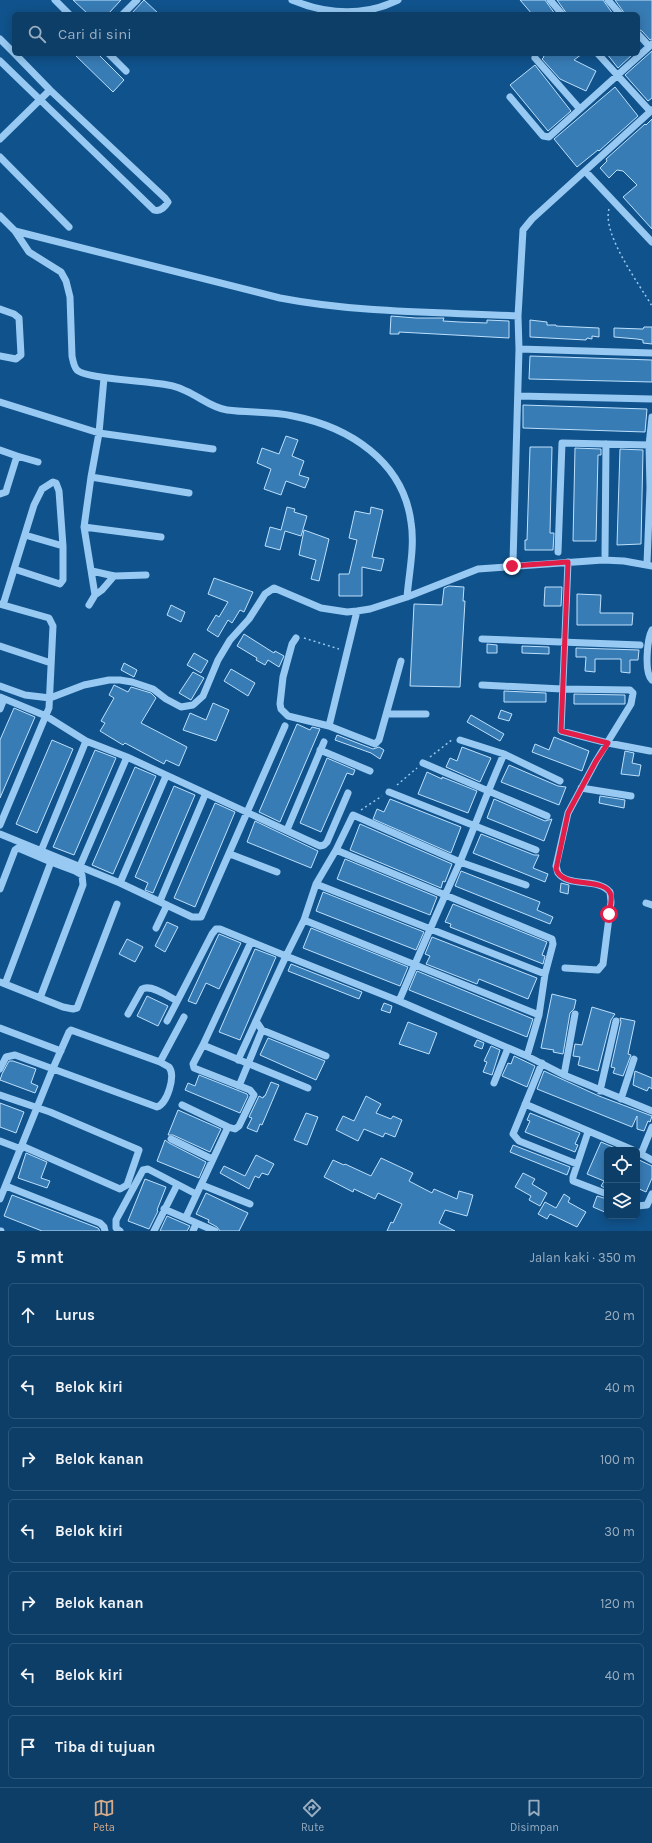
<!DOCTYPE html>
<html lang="id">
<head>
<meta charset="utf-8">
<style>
	:root { --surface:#0c3e68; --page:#15456e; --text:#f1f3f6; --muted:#9aaec0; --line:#2c577c; --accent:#d6ab8b }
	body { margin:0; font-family:Karla,sans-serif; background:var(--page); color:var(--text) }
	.controls { position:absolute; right:12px; bottom:12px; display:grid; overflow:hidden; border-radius:6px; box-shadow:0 2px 10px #0003 }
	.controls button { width:36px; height:36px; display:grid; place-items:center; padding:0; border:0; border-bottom:1px solid var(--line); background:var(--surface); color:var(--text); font:20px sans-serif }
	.stop { position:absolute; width:12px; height:12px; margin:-9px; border:3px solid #e11d48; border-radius:50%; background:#fff }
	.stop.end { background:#e11d48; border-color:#fff; box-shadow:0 1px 4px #0008 }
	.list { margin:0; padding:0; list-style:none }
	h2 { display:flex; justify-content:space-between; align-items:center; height:52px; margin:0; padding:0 16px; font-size:17px }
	h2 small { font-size:13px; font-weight:400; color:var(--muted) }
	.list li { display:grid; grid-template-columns:26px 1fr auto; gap:12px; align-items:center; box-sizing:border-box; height:64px; margin:0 8px 8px; padding:0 8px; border:1px solid var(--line); border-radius:6px }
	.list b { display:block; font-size:15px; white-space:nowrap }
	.list em { font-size:13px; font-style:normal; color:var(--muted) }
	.icon { flex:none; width:22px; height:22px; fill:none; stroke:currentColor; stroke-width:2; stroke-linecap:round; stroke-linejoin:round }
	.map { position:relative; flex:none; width:652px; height:1231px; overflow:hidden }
	.search { position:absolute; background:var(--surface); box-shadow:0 2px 10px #0003; left:12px; right:12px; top:12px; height:44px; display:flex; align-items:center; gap:10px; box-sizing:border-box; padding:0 14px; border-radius:6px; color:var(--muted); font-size:15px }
	.sheet { height:556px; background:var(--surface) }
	nav { display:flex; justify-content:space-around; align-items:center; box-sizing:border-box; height:56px; border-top:1px solid var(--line); background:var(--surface); font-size:11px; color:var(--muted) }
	nav a { display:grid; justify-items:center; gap:2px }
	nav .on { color:var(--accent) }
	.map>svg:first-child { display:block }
</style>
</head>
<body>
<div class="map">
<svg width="652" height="1231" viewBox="0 0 652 1231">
	<rect width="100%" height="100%" fill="#10528b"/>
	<path fill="#387cb5" stroke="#bde0fd" d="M73,0H121L108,14H88Z
		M144,0L159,14H131Z
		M520,0H545L555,14H532Z
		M557,0H603L613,14H567Z
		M615,0H652V39L650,40L642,31L638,29V14H625Z
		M652,51V98L648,101L625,75Z
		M74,54H98L124,80L113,92Z
		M542,54H582L574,60L596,71L586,91L560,79L542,59L544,57Z
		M607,54H633L618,68Z
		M535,65L571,111L548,131L510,85Z
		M615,87L638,116L599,151L598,150L577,167L554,139Z
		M652,119V229L623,197L637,185L623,171L617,170L609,178L600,168L607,161L606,159L645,124L646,125Z
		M391,316L416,318H444L443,321L460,322L487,323V320L509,321V338L399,332V334H390Z
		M530,320L547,322V325H556V326L599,328V337L592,336V339L587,338L586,340L530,337Z
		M644,327H652V344L643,343V340L637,339L614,337V328L643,329Z
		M530,356L652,360V382L529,379Z
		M523,405L647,409L645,432L523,428Z
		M286,436L298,440L292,456L304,461L299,475L309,478L305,488L286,481L281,495L264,489L271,469L257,463L262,448L279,454Z
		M530,447H552L550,533H554L553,550H525V540H527Z
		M575,448L601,449V455H598L596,541H573Z
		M620,449L643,450L641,544L617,545Z
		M287,507L295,509L294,512L307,516L301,536L285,531L280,550L265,546L270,527L281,530Z
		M371,507L383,510L372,557L384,559L381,571L362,567V596H339V574H349L357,540L349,538L355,511L370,514Z
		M304,530L329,539L319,581L311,579L316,560L299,555Z
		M214,578L253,592L244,612L240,610L232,623L228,620L218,637L207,630L216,615L219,617L228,602L208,594Z
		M449,586L464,587L463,601H465L460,687L410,686L414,604L442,605L444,588Z
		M545,587H562L561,606H544Z
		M577,594L601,595L600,613H633L632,625H577Z
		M171,605L185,612L181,622L167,615Z
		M244,634L274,653L275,651L284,656L279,667L268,660L265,665L256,660L257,658L237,646Z
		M487,644L497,645V653H487Z
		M522,646L549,647V654L522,653Z
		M576,648L639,650L638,660H630V673L621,672V659H595V672L585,671L586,657H576Z
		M194,653L208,661L201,673L187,665Z
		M124,663L137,670L134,677L121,670Z
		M231,669L255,683L248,696L224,681Z
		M193,672L204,678L191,700L179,693Z
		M114,685L128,692L131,687L151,693L156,698L141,723L187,747L179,766L166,760L164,764L125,743L123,745L100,731L105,723L101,721L114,698L109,695Z
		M504,691L546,693V702H504Z
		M574,694L625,695V704H574Z
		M213,703L229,710L216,741L183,730L190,713L206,720Z
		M14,708L35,717L0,798V740Z
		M501,710L512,714L509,721L498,718Z
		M471,715L504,734L500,741L467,722Z
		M297,724L310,730L312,727L320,729L280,822L259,812Z
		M337,735L373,749L379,747L384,750L380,759L371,753L335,740Z
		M554,737L589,751L582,771L532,752L535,744L549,750Z
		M52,740L73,749L37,833L16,824Z
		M462,747L491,758L480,782L446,767L450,758L457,761Z
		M95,750L116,758L74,855L53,847Z
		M625,751L634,753L632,763L641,765L639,776L621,774Z
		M327,758L355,770L353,775L347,773L321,832L300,823Z
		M509,765L558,786L566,787L559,805L501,782Z
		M135,767L156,776L113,874L92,865Z
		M427,772L442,779V777L477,791L468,813L418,794Z
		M174,786L195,795L153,893L145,890L148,883L135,877Z
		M600,796L625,800L624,808L599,803Z
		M390,799L461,827L451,853L373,819L377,809L384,812Z
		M494,799L545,821L552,819L544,841L487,818Z
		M215,803L235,812L195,907L174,898Z
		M255,821L318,851L311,868L247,842Z
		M360,824L452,864L445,882L443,881L441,888L350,850Z
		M481,834L534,855H539L533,868L548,874L545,882L473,853Z
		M345,859L437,897L430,915L337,879Z
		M461,871L540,902L537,910L553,917L550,924L455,886Z
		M561,883L569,885L568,894L560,892Z
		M323,892L424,932L416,950L316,911Z
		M453,904L547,942L542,955L545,956L543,964L450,927L451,924L445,922Z
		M167,922L178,927L165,952L155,946Z
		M311,928L408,967L400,986L303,948Z
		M219,934L241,943L219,989L206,983L196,1004L188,1001Z
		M432,937L537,978L528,999L479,979L477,984L426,964L430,956L425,954Z
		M127,939L143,947L135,962L119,954Z
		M255,949L276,957L240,1040L219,1032Z
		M291,964L362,992L359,999L288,971Z
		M417,971L533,1019L527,1037L409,990Z
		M552,994L576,1000L574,1009L570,1013L563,1054L553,1052L554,1050L541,1048Z
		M147,996L168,1006L158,1026L137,1016Z
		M384,1003L392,1006L390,1013L381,1010Z
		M592,1007L615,1014L611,1020L598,1071L578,1065L580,1057L573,1056L575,1044L582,1045Z
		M620,1018L635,1021L628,1054L631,1055L623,1076L613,1073L615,1068L611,1067L621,1022Z
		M408,1022L437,1033L429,1054L399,1044Z
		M268,1038L325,1061L316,1080L260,1055Z
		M477,1040L484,1043L482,1049L474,1046Z
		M491,1046L500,1050L492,1075L483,1072L487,1062L484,1061Z
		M514,1056L535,1066L527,1087L502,1076L508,1063L511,1064Z
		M9,1061H13L36,1069L31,1083L38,1086L35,1093L0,1080L2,1074Z
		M544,1071L599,1096L652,1116L650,1122L648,1121L644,1131L637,1129V1116L632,1127L537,1089Z
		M635,1071L652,1078V1089L649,1087L647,1091L633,1085Z
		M199,1075L247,1094L248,1096L240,1113L185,1090L188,1083L195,1086Z
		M271,1082L279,1085L262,1125L260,1124L257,1132L247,1128L252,1118L249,1117L259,1096L263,1098L264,1096H265Z
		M366,1096L381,1104L376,1113L391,1119L393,1116L402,1120L395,1137L385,1133L383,1137L364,1129L358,1141L336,1130L343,1116L354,1121Z
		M0,1103L24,1112L16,1133L0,1127Z
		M178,1110L221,1129L210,1152L173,1135H168Z
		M306,1113L318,1117L307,1145L294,1140Z
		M530,1113L580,1133L575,1144L578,1145L575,1152L525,1132L530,1121L527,1120Z
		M165,1140L169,1143L206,1162L199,1178L157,1161Z
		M601,1142L620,1150H607V1189L601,1186L604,1181L587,1174Z
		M513,1145L570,1167L567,1175L510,1152Z
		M26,1153L47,1162L41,1178L50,1181L47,1188L18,1178Z
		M256,1155L274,1164L268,1175L262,1173L259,1178L255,1176L249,1189L220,1173L224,1166L245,1176Z
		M381,1158L413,1173L409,1181L432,1193L434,1189L457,1199L459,1191L473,1195L467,1216L445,1210L439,1223L455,1231H387L391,1222L393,1223L402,1204L378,1193L375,1199L354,1189L353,1192L324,1177L333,1160L344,1165L345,1164L371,1176Z
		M637,1159L652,1166V1178L646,1192L637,1188Z
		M523,1173L535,1179L532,1184L547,1193L540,1206L529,1200L531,1196L515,1187Z
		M145,1179L166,1187L157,1210L158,1211L149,1229L128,1221Z
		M206,1193L248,1213L239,1231H220L217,1227L208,1222L209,1220L196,1214Z
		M564,1194L570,1198L568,1202L586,1212L577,1227L550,1214L547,1219L538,1214L545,1202L556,1208Z
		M12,1195L98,1228L100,1231H42L4,1216Z
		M597,1196L607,1199V1213L593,1207Z
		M167,1216L190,1226L187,1231H160Z"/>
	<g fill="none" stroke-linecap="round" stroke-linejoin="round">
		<path stroke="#97c9f2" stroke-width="1.5" stroke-dasharray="2 3" stroke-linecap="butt" d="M609,209C602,234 639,284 652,306
			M304,638L339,649
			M430,757L453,739
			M397,785L417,768
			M361,810L382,796"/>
		<path stroke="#97c9f2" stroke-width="7" d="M55,0L69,14
			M292,0C328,15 363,17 398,0
			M550,0L562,14
			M608,0L620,14
			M123,14L137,0
			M638,34L649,46
			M0,39L14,53
			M109,54L126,71
			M598,54L650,111
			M535,58L579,108
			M0,61L154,210C160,212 165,207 168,202L165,198L50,90L15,54
			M510,97L543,136L549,137L652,44
			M0,139L50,90
			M0,157L69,227
			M585,171L652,242
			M0,216L15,231L280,298C358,313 439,312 518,316
			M15,231L29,252L61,272L66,281L70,297L72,356C73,361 74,367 77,370C84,378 141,381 154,383C165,384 177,386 186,391C200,397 212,408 227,410C249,413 271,411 293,416C349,427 403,461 411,522C415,546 409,573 407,597
			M0,309L14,314L19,318L21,355L16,359L0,356
			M519,349L652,353
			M518,396L652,399
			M0,402L99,433L104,378
			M0,450L17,456L7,488L6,492L0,494
			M17,456L38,462
			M91,477L189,493
			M84,527L161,537
			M558,552L562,443L649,445
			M605,555L606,444
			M513,562L519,349L518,316L523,230L532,219L652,110
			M568,562L561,731L608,743L650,751
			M647,564L650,488L649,445L652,417
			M14,569L60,584L63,580V546L25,535
			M92,571L114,576L146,575
			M95,595L102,590L114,576
			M0,604L49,618L53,626L49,708L0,825
			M3,605L34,505L42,489L53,482L56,483L59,491L63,546
			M89,605L95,595L84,527L91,477L99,433L213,449
			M652,630C647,639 644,673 652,680
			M296,638L292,644L283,677L280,704L281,709L288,716L329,726L375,744L379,740L401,661
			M482,639L640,645
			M0,646L51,663
			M482,685L562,689L630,690L633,693L631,704L596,761L568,813L556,866L558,873C569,888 597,877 610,892L611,902L603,964L598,970L565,968
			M0,686L25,695L50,698L84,685L109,680H120L132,682L153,689L166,699L181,707L193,705L203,696L218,660L230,640L249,619L265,594L274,588L321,608L347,612L357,611L370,609L407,597L478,569L603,560L624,561L652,566
			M0,697L46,716L86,741L41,851
			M0,709L4,699
			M387,714H426
			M329,726L357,611
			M460,740L504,754L560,781
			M86,741L127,757L320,846L324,845L327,842L348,793
			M320,750L370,771
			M504,754C488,790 475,826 460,862C439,908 419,955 399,1001L527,1056L564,1075L652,1111
			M423,763L547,816
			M581,788L631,796
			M389,792L536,850
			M287,830L324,742
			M0,834L120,883L192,917H201L285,726
			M336,850L552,939L553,944L545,974L539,1015L527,1056
			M230,854L277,872
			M80,866L127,757
			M120,883L166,776
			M316,884L545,974
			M0,889L15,850L18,848L51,862
			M160,901L205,795
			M646,903L652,905
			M304,920L539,1015
			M156,928L167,905
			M251,942L203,1045L308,1088
			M0,982L63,1007L73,1009L77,1008L117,904
			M5,984L51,862L75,871L82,875L83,885L40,998
			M128,1014L142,989C151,984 168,996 177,1001
			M167,1021L212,934L216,929H220L286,956L304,920L316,884L336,850L353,815L460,862L526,885
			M0,1028L61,1051
			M262,1030L326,1056
			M238,1060L286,956L399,1001
			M160,1062L184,1017
			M542,1063L513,1134L519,1141L577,1164
			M0,1069L6,1057L15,1055L157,1107C167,1104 176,1076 169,1067L160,1062L71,1030L69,1032C63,1046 57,1059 51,1073L0,1199
			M564,1075L575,1014
			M494,1083L508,1048
			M239,1086L262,1030L256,1021
			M600,1091L616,1021
			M0,1095L50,1112L139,1150L127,1185L120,1189L22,1146
			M621,1099L634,1059
			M525,1104L633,1150
			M182,1105L228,1127
			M588,1132L573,1177V1181L607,1194
			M171,1139L212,1159
			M0,1141L21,1149
			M637,1152L641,1154L652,1127
			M641,1154L652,1160
			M202,1185L250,1204
			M6,1186L100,1223L104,1227L105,1231
			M637,1206L647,1205L652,1194
			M164,1209L215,1231
			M186,1217L228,1127L235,1129L239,1126L254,1095L250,1090L194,1068L193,1064L203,1045
			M0,1231H1
			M120,1231L116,1228V1220L143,1170L148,1169L196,1194
			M154,1231L177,1185
			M193,1231L196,1224"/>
	</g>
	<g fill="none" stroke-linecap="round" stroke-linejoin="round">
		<path stroke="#e11d48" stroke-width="5" d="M512,566L568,562L561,731L608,743L596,761L568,813L556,869C563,890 606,876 611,895C612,900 610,908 609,914"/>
	</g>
</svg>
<div class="controls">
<button><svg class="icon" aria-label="locate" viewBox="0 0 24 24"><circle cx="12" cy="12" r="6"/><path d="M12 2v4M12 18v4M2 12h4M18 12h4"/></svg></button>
<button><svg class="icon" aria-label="layers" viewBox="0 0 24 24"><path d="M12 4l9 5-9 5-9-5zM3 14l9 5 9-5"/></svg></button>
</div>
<div class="stop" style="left:609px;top:914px"></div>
<div class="stop end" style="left:512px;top:566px"></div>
<div class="search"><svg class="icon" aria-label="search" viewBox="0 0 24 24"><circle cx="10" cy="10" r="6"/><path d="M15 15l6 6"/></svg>Cari di sini</div>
</div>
<section class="sheet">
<h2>5 mnt<small>Jalan kaki · 350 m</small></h2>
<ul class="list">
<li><svg class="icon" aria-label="ahead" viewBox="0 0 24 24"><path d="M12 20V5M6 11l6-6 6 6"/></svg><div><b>Lurus</b></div><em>20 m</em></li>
<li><svg class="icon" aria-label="left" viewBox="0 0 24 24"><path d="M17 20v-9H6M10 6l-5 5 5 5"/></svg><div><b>Belok kiri</b></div><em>40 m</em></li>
<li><svg class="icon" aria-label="right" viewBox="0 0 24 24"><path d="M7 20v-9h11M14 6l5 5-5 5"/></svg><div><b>Belok kanan</b></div><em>100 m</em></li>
<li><svg class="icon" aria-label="left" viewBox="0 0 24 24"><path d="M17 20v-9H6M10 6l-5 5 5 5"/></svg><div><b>Belok kiri</b></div><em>30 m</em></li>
<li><svg class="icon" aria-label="right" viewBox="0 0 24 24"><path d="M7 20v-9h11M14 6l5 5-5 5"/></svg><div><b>Belok kanan</b></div><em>120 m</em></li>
<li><svg class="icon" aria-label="left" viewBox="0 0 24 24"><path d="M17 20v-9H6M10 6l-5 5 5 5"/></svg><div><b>Belok kiri</b></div><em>40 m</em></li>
<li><svg class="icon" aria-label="arrive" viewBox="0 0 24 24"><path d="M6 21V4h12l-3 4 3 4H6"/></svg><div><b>Tiba di tujuan</b></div></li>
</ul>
</section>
<nav>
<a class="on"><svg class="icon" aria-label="map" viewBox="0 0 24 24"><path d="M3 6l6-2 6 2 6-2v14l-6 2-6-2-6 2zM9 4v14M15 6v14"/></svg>Peta</a>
<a><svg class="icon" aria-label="directions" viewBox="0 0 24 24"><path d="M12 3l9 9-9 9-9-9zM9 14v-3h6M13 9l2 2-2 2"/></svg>Rute</a>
<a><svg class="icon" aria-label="saved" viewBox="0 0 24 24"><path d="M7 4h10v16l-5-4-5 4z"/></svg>Disimpan</a>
</nav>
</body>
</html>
